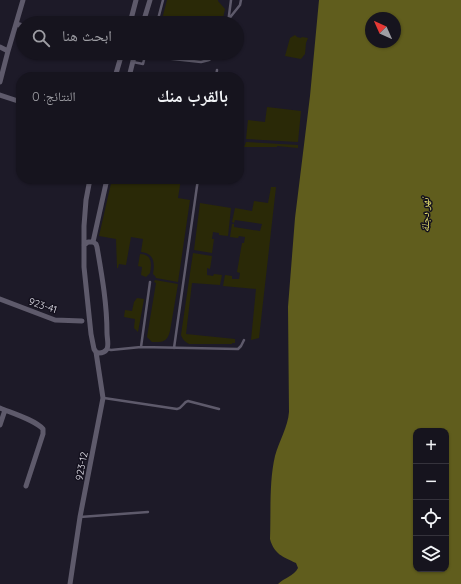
<!DOCTYPE html>
<html lang="ar">
<head>
<meta charset="utf-8">
<style>
	:root { --surface:#16141e; --page:#23212b; --text:#f1f3f6; --muted:#9e9ea4; --line:#35333c }
	body { margin:0; font-family:Quicksand,"Noto Naskh Arabic",sans-serif; background:var(--page); color:var(--text); direction:rtl }
	.controls { position:absolute; right:12px; bottom:12px; display:grid; overflow:hidden; border-radius:8px; box-shadow:0 1px 3px #0004 }
	.controls button { width:36px; height:36px; display:grid; place-items:center; padding:0; border:0; border-bottom:1px solid var(--line); background:var(--surface); color:var(--text); font:20px sans-serif }
	.compass { position:absolute; left:365px; top:12px; width:36px; height:36px; border-radius:50%; background:var(--surface); box-shadow:0 1px 3px #0004; rotate:315deg }
	.list { margin:0; padding:0; list-style:none }
	h2 { display:flex; justify-content:space-between; align-items:center; height:52px; margin:0; padding:0 16px; font-size:17px }
	h2 small { font-size:13px; font-weight:400; color:var(--muted) }
	.icon { flex:none; width:22px; height:22px; fill:none; stroke:currentColor; stroke-width:2; stroke-linecap:round; stroke-linejoin:round }
	.map { position:relative; flex:none; width:461px; height:584px; overflow:hidden; direction:ltr }
	.search { position:absolute; background:var(--surface); box-shadow:0 1px 3px #0004; left:16px; top:16px; width:228px; height:44px; display:flex; align-items:center; gap:10px; box-sizing:border-box; padding:0 14px; border-radius:22px; color:var(--muted); font-size:15px }
	.panel { position:absolute; background:var(--surface); box-shadow:0 1px 3px #0004; left:16px; top:72px; width:228px; height:112px; border-radius:16px; direction:rtl }
	.map>svg:first-child { display:block }
</style>
</head>
<body>
<div class="map">
<svg width="461" height="584" viewBox="0 0 461 584">
	<rect width="100%" height="100%" fill="#1d1a28"/>
	<path fill="#2a2907" d="M167,0H218V1L225,9L222,23H161Z
		M295,35L297,37L301,38L302,37L308,38L306,43L305,54L301,59L285,56L290,38Z
		M267,107L301,111L298,142L246,139L248,120L265,122Z
		M246,142L298,145V148L277,146V147H244Z
		M112,179H181L178,198L190,200L178,282L156,278L155,276L153,274C155,263 154,253 141,252L143,239L131,237L126,265L119,264L118,268H117L116,239L99,236Z
		M271,187H276L259,338L251,340L256,289L223,286L225,275L232,276V279H239L240,273L237,272L242,243H244L245,237L239,236L238,238L230,237L232,224H234V227L260,231L262,224L235,220L234,223L232,222L235,208L252,211L254,201L268,203Z
		M200,203L231,208L228,236L219,235V233L213,232L212,239H214L212,253L194,250Z
		M193,253L212,256L210,269L207,268V275L213,276L214,274L222,275L220,285L192,283L186,334L235,339V343H232V344H189C185,342 182,339 181,335Z
		M140,254C152,254 152,264 150,273L146,277L141,275L142,267L138,266Z
		M155,280L178,284L170,331C167,343 162,342 152,342L147,337L156,283L154,282Z
		M137,298L144,299L138,332L134,328L135,319L124,317L125,310L132,311L134,302Z"/>
	<path fill="#605d1d" fill-rule="evenodd" d="M319,0H461V584H278C284,578 294,576 298,568L296,563C283,557 274,554 270,539C271,513 269,481 275,456C279,441 288,427 289,412L288,307L295,218L310,96ZM371,18H395V42H371ZM416,431H446V569H416Z"/>
	<g fill="none" stroke-linecap="round" stroke-linejoin="round">
		<path stroke="#5e5a6b" stroke-width="2.5" d="M228,20L240,5L241,0
			M157,23L163,0
			M228,23L231,0
			M133,62L143,64L145,56L201,62L209,60L221,53
			M216,77L217,70
			M141,347L150,282
			M174,348L198,179
			M107,349L111,350L141,347L238,349L241,346L244,340
			M104,398L177,409C183,408 183,402 188,401L219,409
			M80,517L148,512"/>
		<path stroke="#5e5a6b" stroke-width="5" d="M130,23L136,0
			M143,23L150,0
			M16,24L23,26
			M0,47L8,51
			M99,53L105,55
			M115,77L122,53
			M129,77L135,53
			M0,82L8,51L23,0
			M0,95L21,102
			M93,242L107,179
			M84,245L88,242H93L96,244L97,247C102,276 107,304 107,333C107,338 109,345 107,349C105,352 102,353 99,353L96,352L94,349L91,334L84,267V226L86,200L90,179
			M0,299L55,320L82,321
			M0,408C12,413 35,420 43,429V434L26,486
			M0,425L5,410
			M70,584L80,517L103,398L96,352"/>
	</g>
	<g text-anchor="middle" stroke-width="3" stroke-linejoin="round" paint-order="stroke">
		<g font-size="10" fill="#e5e3ed" stroke="#14111e">
			<text transform="translate(43 305) rotate(18)" y="4">923-41</text>
			<text transform="translate(81 466) rotate(-79)" y="4">923-12</text>
		</g>
		<g font-size="11" font-style="italic" fill="#e1dc6c" stroke="#14111e">
			<text transform="translate(425 215) rotate(-90)" y="4">نهر دجلة</text>
		</g>
	</g>
</svg>
<div class="controls">
<button>+</button>
<button>−</button>
<button><svg class="icon" aria-label="locate" viewBox="0 0 24 24"><circle cx="12" cy="12" r="6"/><path d="M12 2v4M12 18v4M2 12h4M18 12h4"/></svg></button>
<button><svg class="icon" aria-label="layers" viewBox="0 0 24 24"><path d="M12 4l9 5-9 5-9-5zM3 14l9 5 9-5"/></svg></button>
</div>
<svg class="compass" viewBox="-18 -18 36 36"><path d="M0-13l5 13h-10z" fill="#e53935"/><path d="M0 13l5-13h-10z" fill="#9e9ea4"/></svg>
<div class="search"><svg class="icon" aria-label="search" viewBox="0 0 24 24"><circle cx="10" cy="10" r="6"/><path d="M15 15l6 6"/></svg>ابحث هنا</div>
<section class="panel">
<h2>بالقرب منك<small>النتائج: 0</small></h2>
<ul class="list">
</ul>
</section>
</div>
</body>
</html>
